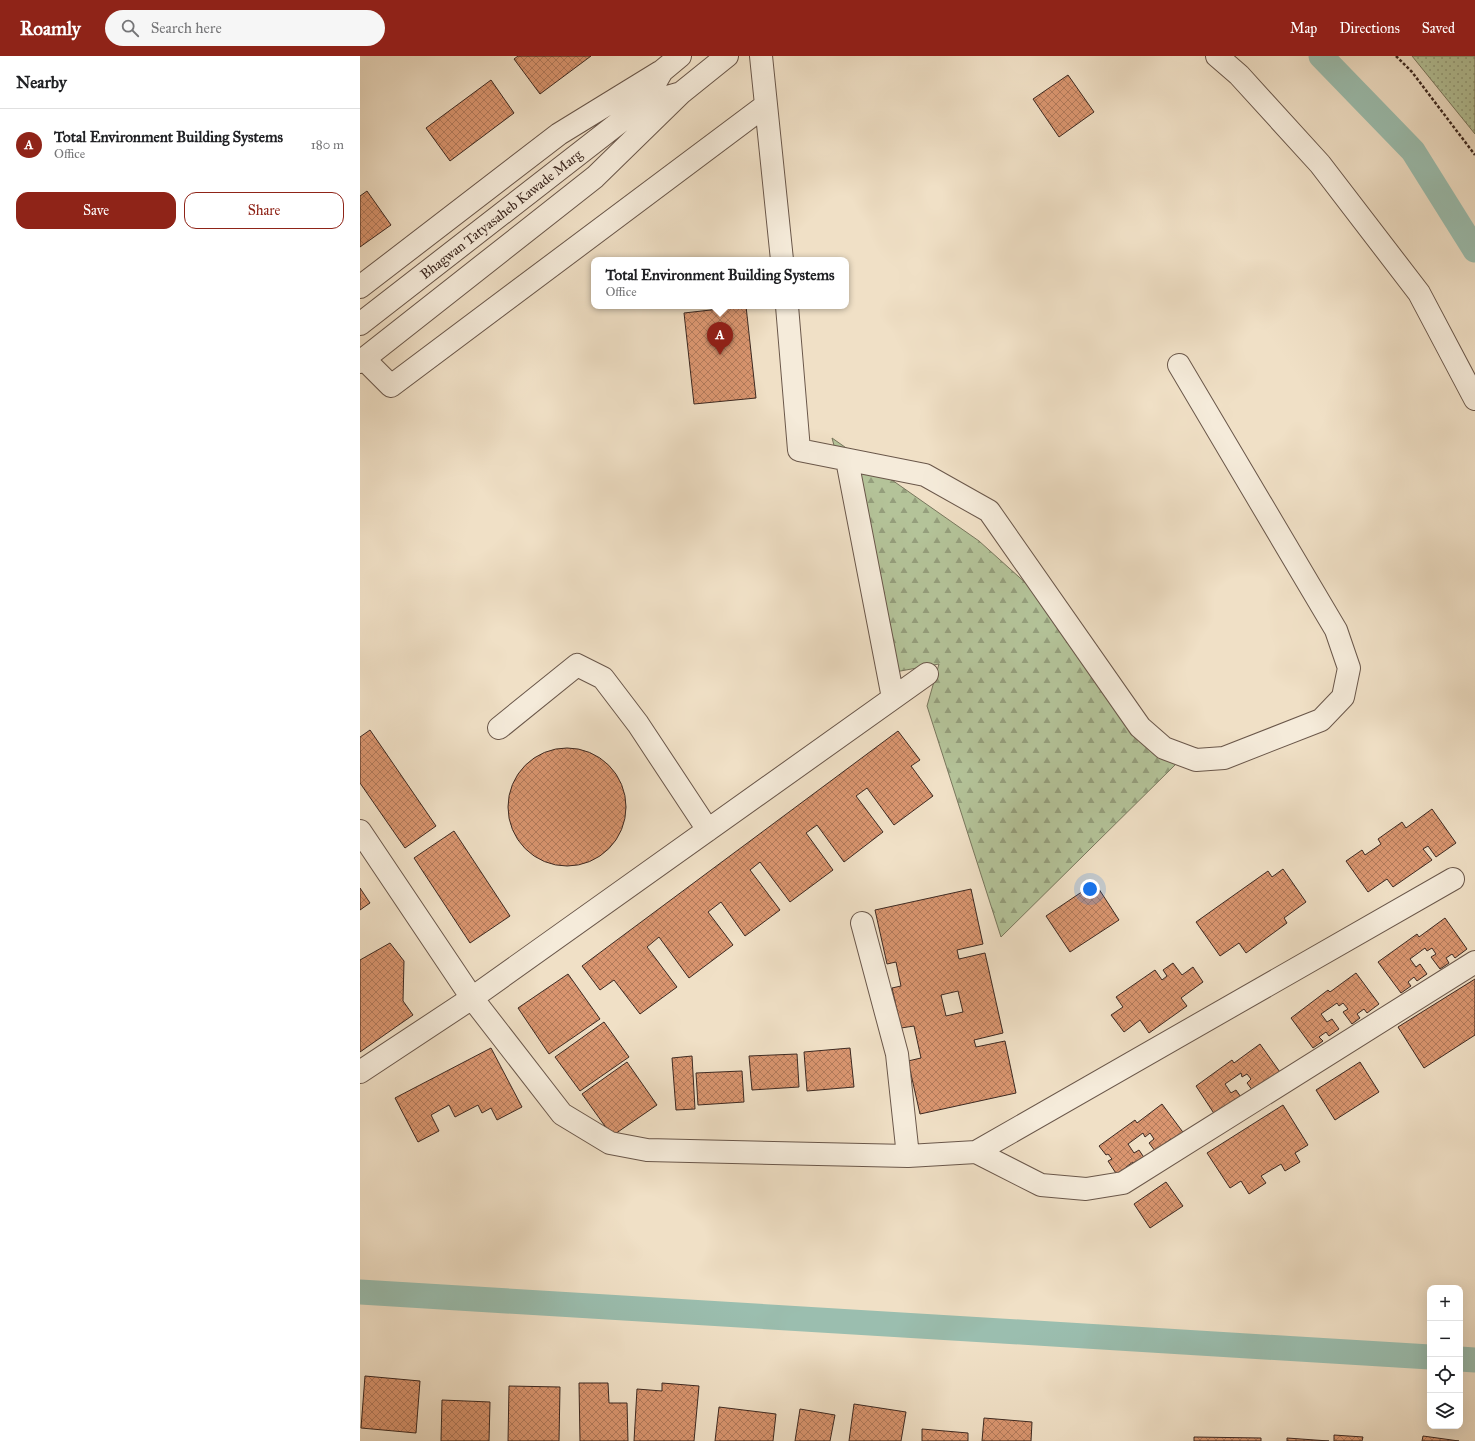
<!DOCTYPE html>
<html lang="en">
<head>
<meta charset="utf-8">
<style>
	:root { --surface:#fff; --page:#f6f6f6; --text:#202124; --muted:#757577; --line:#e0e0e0; --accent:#8f2418 }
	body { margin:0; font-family:"IM FELL Great Primer",serif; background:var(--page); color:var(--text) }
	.controls { position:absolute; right:12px; bottom:12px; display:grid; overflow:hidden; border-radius:8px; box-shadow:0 4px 16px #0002 }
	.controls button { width:36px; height:36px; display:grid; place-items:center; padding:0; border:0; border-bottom:1px solid var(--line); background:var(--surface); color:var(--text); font:20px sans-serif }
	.you { position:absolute; left:730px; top:833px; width:14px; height:14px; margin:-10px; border:3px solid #fff; border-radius:50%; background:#1a73e8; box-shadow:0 0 0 6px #1a73e833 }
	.badge { display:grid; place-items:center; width:26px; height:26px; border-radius:50%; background:var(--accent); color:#fff; font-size:13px; font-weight:700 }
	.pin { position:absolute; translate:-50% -33px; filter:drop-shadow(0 1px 2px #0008) }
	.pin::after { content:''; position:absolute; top:21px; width:14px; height:12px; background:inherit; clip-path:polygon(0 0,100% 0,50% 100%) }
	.popup { position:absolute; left:231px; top:201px; width:258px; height:52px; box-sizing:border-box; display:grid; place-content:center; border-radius:8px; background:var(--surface); filter:drop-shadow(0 1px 3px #0005); font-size:13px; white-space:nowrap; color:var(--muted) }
	.popup b { font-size:15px; color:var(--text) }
	.popup::after { content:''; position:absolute; left:50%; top:100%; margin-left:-8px; border:8px solid transparent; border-top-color:var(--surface) }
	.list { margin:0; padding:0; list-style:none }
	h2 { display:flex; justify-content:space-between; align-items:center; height:52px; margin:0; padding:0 16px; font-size:17px }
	h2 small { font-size:13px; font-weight:400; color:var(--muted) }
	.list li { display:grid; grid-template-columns:26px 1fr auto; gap:12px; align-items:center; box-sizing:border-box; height:72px; padding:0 16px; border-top:1px solid var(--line) }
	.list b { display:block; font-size:15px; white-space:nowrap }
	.list p { margin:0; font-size:13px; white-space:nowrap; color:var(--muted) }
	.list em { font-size:13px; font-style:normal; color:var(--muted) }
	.actions { display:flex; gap:8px; padding:12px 16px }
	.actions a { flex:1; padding:9px 0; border:1px solid var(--accent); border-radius:12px; text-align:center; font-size:14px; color:var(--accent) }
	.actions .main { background:var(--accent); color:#fff }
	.icon { flex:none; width:22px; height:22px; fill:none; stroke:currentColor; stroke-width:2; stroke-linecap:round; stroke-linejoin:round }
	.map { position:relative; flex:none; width:1115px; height:1385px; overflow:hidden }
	header { display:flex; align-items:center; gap:24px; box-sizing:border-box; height:56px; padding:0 20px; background:var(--accent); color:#fff }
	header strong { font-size:19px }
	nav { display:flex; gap:22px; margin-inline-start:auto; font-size:14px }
	.search { width:280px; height:36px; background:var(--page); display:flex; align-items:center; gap:10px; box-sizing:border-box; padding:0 14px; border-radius:22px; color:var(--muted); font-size:15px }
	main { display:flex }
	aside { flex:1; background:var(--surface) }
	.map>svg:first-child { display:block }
</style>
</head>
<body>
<header>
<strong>Roamly</strong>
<div class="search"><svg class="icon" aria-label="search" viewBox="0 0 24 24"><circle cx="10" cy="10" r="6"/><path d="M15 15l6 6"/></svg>Search here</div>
<nav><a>Map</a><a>Directions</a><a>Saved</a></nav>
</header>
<main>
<aside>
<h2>Nearby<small></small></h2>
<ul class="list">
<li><span class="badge">A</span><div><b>Total Environment Building Systems</b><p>Office</p></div><em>180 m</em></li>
</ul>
<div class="actions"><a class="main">Save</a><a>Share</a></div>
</aside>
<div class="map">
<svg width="1115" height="1385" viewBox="0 0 1115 1385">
	<defs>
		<pattern id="green-dots" width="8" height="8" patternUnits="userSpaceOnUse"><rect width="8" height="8" fill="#b4c399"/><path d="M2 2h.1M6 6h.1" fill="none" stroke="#949e7c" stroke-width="1.8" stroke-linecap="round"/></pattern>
		<pattern id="forest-firs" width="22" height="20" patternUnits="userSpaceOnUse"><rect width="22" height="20" fill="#b4c399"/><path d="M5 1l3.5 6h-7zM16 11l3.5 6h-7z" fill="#949e7c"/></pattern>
		<pattern id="building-cross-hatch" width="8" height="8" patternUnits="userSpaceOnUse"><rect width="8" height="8" fill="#d9956f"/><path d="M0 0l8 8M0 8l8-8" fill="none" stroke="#b17a5b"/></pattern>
	</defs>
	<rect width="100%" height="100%" fill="#f0e0c6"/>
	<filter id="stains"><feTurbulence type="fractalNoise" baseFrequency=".005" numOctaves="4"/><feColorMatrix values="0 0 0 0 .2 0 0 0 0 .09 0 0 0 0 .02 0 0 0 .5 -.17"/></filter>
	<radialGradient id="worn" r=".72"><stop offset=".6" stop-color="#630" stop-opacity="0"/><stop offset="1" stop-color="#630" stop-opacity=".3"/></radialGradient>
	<path fill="url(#green-dots)" stroke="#78765d" d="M1052,0H1115V78Z"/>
	<path fill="url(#forest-firs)" stroke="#78765d" d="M472,382L619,485L669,530L817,707L641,881L567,650L579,608L535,616Z"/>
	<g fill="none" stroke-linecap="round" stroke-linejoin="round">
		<path stroke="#9bbeaf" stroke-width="25" d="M961,0L1053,95L1115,194
			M0,1236L1070,1301
			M1100,1303L1115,1304"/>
	</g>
	<path fill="url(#building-cross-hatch)" stroke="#3d2921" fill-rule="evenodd" d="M158,0H231L180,38L154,3Z
		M708,19L734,56L699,81L673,43Z
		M131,24L154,57L90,105L66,72Z
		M7,135L31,169L0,191V140Z
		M386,250L396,342L334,348L324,257Z
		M10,674L76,770L45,792L0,727V681Z
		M538,675L560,704L551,710L573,740L534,769L507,732L496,740L523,776L484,806L457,769L446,777L473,814L430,846L400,806L390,814L420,854L385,880L361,846L348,856L373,889L329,922L299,881L287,891L317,931L280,958L254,924L240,934L222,910Z
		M148 751a59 59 0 1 1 118 0a59 59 0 1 1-118 0Z
		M1072,753L1096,787L1076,801L1068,790L1063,793L1072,804L1033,831L1027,823L1008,836L986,805L1002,794L1005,799L1021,788L1018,783L1042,766L1046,772Z
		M94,775L150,860L110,887L54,802Z
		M923,813L946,846L924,862L927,867L886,897L879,887L860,900L836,866L908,815L912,821Z
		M735,827L759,864L710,896L686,860Z
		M0,832L10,847L0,854Z
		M611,833L623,888L597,894L599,903L625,897L643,977L614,984L616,991L645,985L656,1037L560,1058L548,1005L561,1002L554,970L541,972L532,932L541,930L536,906L527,908L515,854ZM598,935L603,956L586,960L581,939Z
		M1085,862L1107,893L1095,902L1092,898L1086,902L1089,907L1080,913L1071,901L1076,898L1072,892L1067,895L1065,892L1050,903L1056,911L1060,908L1067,918L1057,925L1054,921L1048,926L1051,930L1041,937L1018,906L1057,878L1059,881Z
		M30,887L44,905L43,945L53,959L0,996V904Z
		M813,907L822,919L833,911L843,926L821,942L827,950L789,977L780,964L764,976L751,959L763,951L756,941L795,914L802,924L807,920L803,914Z
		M996,917L1019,948L1007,957L1004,953L997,958L1000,962L992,968L983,956L988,953L983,947L979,950L977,947L961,958L967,966L972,963L979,973L969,980L966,976L959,981L963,985L953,992L931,962L968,934L970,936Z
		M208,918L240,963L189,998L158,952Z
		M1115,923V979L1064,1012L1038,971Z
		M244,966L269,1001L220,1035L195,1001Z
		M900,988L922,1019L896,1039L887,1027L891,1023L887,1018L882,1021L881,1017L865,1028L871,1037L876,1034L883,1044L873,1051L870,1047L863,1051L857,1062L836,1030L872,1004L874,1007Z
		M131,992L162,1051L137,1064L131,1052L122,1057L118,1049L95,1061L89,1049L71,1059L79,1075L58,1086L35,1042Z
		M490,992L494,1031L447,1035L444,996Z
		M437,998L439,1031L392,1034L389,1000Z
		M332,1000L335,1053L316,1054L312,1002Z
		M267,1006L297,1049L252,1080L222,1038Z
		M1000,1006L1019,1036L975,1064L956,1034Z
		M382,1015L384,1046L338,1049L336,1017Z
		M802,1048L825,1079L814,1087L811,1083L804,1088L807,1092L798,1099L789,1087L794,1083L790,1077L785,1081L783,1077L768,1088L774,1097L779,1094L785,1103L776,1110L773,1106L766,1111L769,1115L759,1122L748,1105L752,1103L748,1098L746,1099L739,1090L775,1064L777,1067Z
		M923,1049L948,1089L935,1097L940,1106L925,1115L921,1108L901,1120L906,1127L889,1138L881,1125L870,1132L847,1097Z
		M806,1126L823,1150L790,1172L774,1148Z
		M5,1320L60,1325L56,1377L1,1372Z
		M219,1327H248L249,1347H267L268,1385H220Z
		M302,1327L339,1330L334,1385H274L277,1333L302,1335Z
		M149,1330L200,1331L199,1385H148Z
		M82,1344L130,1346L129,1385H81Z
		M494,1348L546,1356L541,1385H489Z
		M359,1351L416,1358L413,1385H355Z
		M440,1353L475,1359L470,1385H435Z
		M624,1362L672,1366L671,1385H622Z
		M562,1373L608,1377V1385H562Z
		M974,1379L1003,1381L1002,1385H974Z
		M1063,1380L1099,1385H1062Z
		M834,1381L901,1382V1385H834Z
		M927,1382L969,1385H927Z"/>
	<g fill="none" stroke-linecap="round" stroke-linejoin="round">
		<defs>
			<path id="minor" d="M401,0L422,204
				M857,0L879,19L960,108L1059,237L1115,343
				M307,41L321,37L367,0
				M0,231L199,78L300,16
				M427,250L439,394L565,419L629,455L780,671L804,692L836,704L864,702L961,664L983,641L989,612L976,574L819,309
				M0,268L283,48L302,15L320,0
				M4,303L31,330L406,49
				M0,306L235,121L321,37
				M487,404L533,642
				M139,672L217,609L243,622L278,668L348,774
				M0,775L112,942L202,1058L250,1087L287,1094L548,1100L616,1096L1093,823
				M502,867L537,998L548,1100
				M0,1016L112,942L567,618
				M616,1096L681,1129L726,1133L763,1127L1115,906"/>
		</defs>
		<use href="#minor" stroke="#6a574a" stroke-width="24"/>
		<path stroke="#3d2921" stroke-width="2.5" stroke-dasharray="3 2" stroke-linecap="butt" d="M1036,0L1052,16L1115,99"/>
		<use href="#minor" stroke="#f5ebda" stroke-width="22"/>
	</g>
	<g text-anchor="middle" stroke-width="3.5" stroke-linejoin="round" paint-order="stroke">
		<g font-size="14" fill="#3d2921" stroke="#f5ebda">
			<text transform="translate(141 158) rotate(-38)" y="5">Bhagwan Tatyasaheb Kawade Marg</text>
		</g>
	</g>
	<rect width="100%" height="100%" filter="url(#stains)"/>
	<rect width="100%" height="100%" fill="url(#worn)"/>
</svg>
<div class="controls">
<button>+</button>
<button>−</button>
<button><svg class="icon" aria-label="locate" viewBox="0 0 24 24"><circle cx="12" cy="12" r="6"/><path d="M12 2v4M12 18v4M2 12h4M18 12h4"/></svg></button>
<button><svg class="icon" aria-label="layers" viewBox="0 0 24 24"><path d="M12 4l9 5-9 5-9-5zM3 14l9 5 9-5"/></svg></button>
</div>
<div class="you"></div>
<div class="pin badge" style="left:360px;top:299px">A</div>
<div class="popup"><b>Total Environment Building Systems</b>Office</div>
</div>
</main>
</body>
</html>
